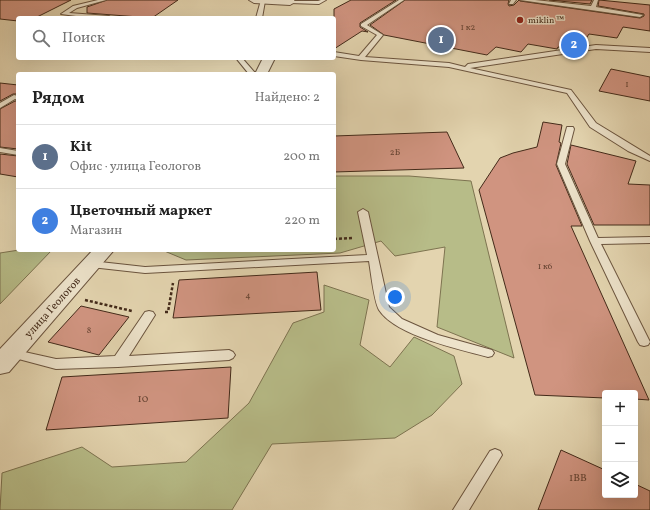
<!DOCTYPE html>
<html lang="ru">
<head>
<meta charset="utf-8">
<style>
	:root { --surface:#fff; --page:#f6f6f6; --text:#222; --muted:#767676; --line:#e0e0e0; --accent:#1a73e8 }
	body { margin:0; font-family:Vollkorn,serif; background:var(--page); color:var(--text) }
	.controls { position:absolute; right:12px; bottom:12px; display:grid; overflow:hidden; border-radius:4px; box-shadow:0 4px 16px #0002 }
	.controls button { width:36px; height:36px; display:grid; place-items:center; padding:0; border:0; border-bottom:1px solid var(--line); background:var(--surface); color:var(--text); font:20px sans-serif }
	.you { position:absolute; left:395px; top:297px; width:14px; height:14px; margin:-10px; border:3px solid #fff; border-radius:50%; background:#1a73e8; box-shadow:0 0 0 6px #1a73e833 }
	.badge { display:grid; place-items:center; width:26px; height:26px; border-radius:50%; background:var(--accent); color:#fff; font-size:13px; font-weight:700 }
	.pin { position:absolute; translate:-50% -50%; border:2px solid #fff; box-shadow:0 1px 4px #0006 }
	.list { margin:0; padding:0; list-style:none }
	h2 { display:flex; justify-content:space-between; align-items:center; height:52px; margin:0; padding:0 16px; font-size:17px }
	h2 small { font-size:13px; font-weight:400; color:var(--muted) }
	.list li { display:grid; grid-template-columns:26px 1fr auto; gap:12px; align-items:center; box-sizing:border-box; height:64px; padding:0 16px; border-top:1px solid var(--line) }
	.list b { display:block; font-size:15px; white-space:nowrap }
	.list p { margin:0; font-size:13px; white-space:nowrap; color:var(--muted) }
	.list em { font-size:13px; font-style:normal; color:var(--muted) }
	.icon { flex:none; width:22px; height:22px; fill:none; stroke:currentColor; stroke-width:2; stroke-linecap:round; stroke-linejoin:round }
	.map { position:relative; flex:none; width:650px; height:510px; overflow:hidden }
	.search { position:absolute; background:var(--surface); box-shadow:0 4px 16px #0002; left:16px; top:16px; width:320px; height:44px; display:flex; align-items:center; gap:10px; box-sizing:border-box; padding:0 14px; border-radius:4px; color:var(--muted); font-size:15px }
	.panel { position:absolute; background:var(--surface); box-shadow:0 4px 16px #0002; left:16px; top:72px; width:320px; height:180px; border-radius:4px }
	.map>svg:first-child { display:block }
</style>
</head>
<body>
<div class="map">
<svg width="650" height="510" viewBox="0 0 650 510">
	<rect width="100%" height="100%" fill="#e3d4af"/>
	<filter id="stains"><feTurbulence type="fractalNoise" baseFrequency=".005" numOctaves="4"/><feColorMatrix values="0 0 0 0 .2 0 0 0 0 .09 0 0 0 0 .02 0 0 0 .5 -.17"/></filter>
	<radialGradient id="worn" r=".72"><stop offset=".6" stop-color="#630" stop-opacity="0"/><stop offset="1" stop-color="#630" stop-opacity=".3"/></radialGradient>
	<path fill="#b7bc88" stroke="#7d7350" d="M334,176H409L471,181L514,358L437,327L445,247L395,256L381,241L340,253L186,260L162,250H334Z
		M19,250H52L0,304V253Z
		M324,285L369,300L360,345L390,367L414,337L454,356L462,384L432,415L395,438L272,444L232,510H0L2,473L82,447L112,467L186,462L249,403L293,323L324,312Z"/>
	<path fill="#d09480" stroke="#432a19" d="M0,0H71L35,18H18V21L0,19Z
		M107,0H178L152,18L87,13V7Z
		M351,0H396L360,23V27L368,32L362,31L334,49V9Z
		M405,0H509L508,4L509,6L514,5L519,0L520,1L640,18L644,16V14L598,6L599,0L650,5V31L623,27L617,38L589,34L581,46L565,48L558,47L557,49L528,44L521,52L496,47L487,55L384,35L370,25Z
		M549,0H592L590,4Z
		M611,69L650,77V101L599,91Z
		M0,83L18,85V94H13L0,101Z
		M15,101H18V149L0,147V109Z
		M543,122L562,125L559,142L561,143L556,165L582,226H571L649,400L635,399V393H605V398L535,395L479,190L500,158L513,153L537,147Z
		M447,132L464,168L334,172V136Z
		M571,145L636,161L628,184L650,185V225H594L567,164Z
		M0,154L18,156V177L0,174Z
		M317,272L321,310L173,318L179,280Z
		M81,306L129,317L99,355L48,342Z
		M231,367L228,418L46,430L62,377Z
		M561,450L605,470V495H635V484L650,491V510H538Z"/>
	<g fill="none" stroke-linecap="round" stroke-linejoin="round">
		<defs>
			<path id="service" d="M98,0H106L77,8L69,13L109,16L112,18H91L61,14L73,6Z
				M261,0L265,1L262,18H256Z
				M321,0H326L319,4L290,3L288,2L290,1H318Z
				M399,0H404L367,25L383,35L365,57L449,63L465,67L468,64L596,45L650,48V52L596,49L470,68L571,90L596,123L650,156V161L628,151L590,127L567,93L449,67L361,60L334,56V52L359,56L377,35L361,26V24Z
				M511,0H516L513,4H509Z
				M520,0H535L591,6L594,0H598L596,7L643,15L640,17Z
				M236,58H242L256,74H249Z
				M14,95L18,96V100L15,99L0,108V103Z
				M567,127H573L574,129L565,164L598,238L650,237V243L601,244L650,342L648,345L644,346L640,345L638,342L590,241L557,164Z
				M0,148L18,151V155L0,152Z
				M363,209L368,212L389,307L402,319L438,335L492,350L494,353L492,356L488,357C459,349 396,336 379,310C374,301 371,273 369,261L145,273L91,267L86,264L91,261L145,267L367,255L358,212Z
				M149,311L153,312L155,315L129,356L229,350L233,352L235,355L233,358L229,360L118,367L56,369L11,357L7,356L5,353L7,350L11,349L56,359L115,356L145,312Z
				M495,449L500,451L502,455L469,510H453L490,451Z"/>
			<path id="minor" d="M249,0H294L295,2L290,5L254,3Z
				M263,58H275L267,74H255Z
				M93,250H114L9,372L0,374V349Z"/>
		</defs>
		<use href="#service" stroke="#6b543e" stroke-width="2"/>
		<use href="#minor" stroke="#6b543e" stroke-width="2"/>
		<path stroke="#432a19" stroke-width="2.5" stroke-dasharray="3 2" stroke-linecap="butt" d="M334,239L353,238
			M161,250H169
			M85,300L132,311
			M165,312H168L173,283"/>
		<use href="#service" fill="#ede3cb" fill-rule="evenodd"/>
		<use href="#minor" fill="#ede3cb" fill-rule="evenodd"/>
	</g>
	<circle fill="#8f2418" stroke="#ede3cb" stroke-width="1.5" cx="520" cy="20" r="4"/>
	<g text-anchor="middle" stroke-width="3" stroke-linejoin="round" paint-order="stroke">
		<g font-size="9" fill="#432a19" stroke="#ede3cb" text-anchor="start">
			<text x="528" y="23">miklin ™</text>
		</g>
		<g font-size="9" fill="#643">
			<text x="468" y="30">1 к2</text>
			<text x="627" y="87">1</text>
			<text x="395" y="155">2Б</text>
			<text x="545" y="269">1 к6</text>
			<text x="248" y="298">4</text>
			<text x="89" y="333">8</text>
		</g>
		<g font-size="11" fill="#432a19" stroke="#ede3cb">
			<text transform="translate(52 307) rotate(-48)" y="4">улица Геологов</text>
		</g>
		<g font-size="11" fill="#643">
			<text x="143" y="402">10</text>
			<text x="578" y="481">1ВВ</text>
		</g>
	</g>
	<rect width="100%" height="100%" filter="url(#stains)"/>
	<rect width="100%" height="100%" fill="url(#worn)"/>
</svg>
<div class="controls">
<button>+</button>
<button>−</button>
<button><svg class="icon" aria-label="layers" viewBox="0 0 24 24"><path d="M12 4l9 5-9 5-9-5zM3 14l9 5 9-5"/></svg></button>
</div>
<div class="you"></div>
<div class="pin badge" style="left:441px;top:40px;background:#5c6f8a">1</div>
<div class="pin badge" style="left:574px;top:45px;background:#3f7fe0">2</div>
<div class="search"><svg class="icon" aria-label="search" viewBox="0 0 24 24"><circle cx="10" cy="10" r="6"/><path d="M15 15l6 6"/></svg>Поиск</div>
<section class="panel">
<h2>Рядом<small>Найдено: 2</small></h2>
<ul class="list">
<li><span class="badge" style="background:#5c6f8a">1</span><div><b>Kit</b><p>Офис · улица Геологов</p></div><em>200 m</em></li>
<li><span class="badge" style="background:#3f7fe0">2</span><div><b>Цветочный маркет</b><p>Магазин</p></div><em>220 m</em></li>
</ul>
</section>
</div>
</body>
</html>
